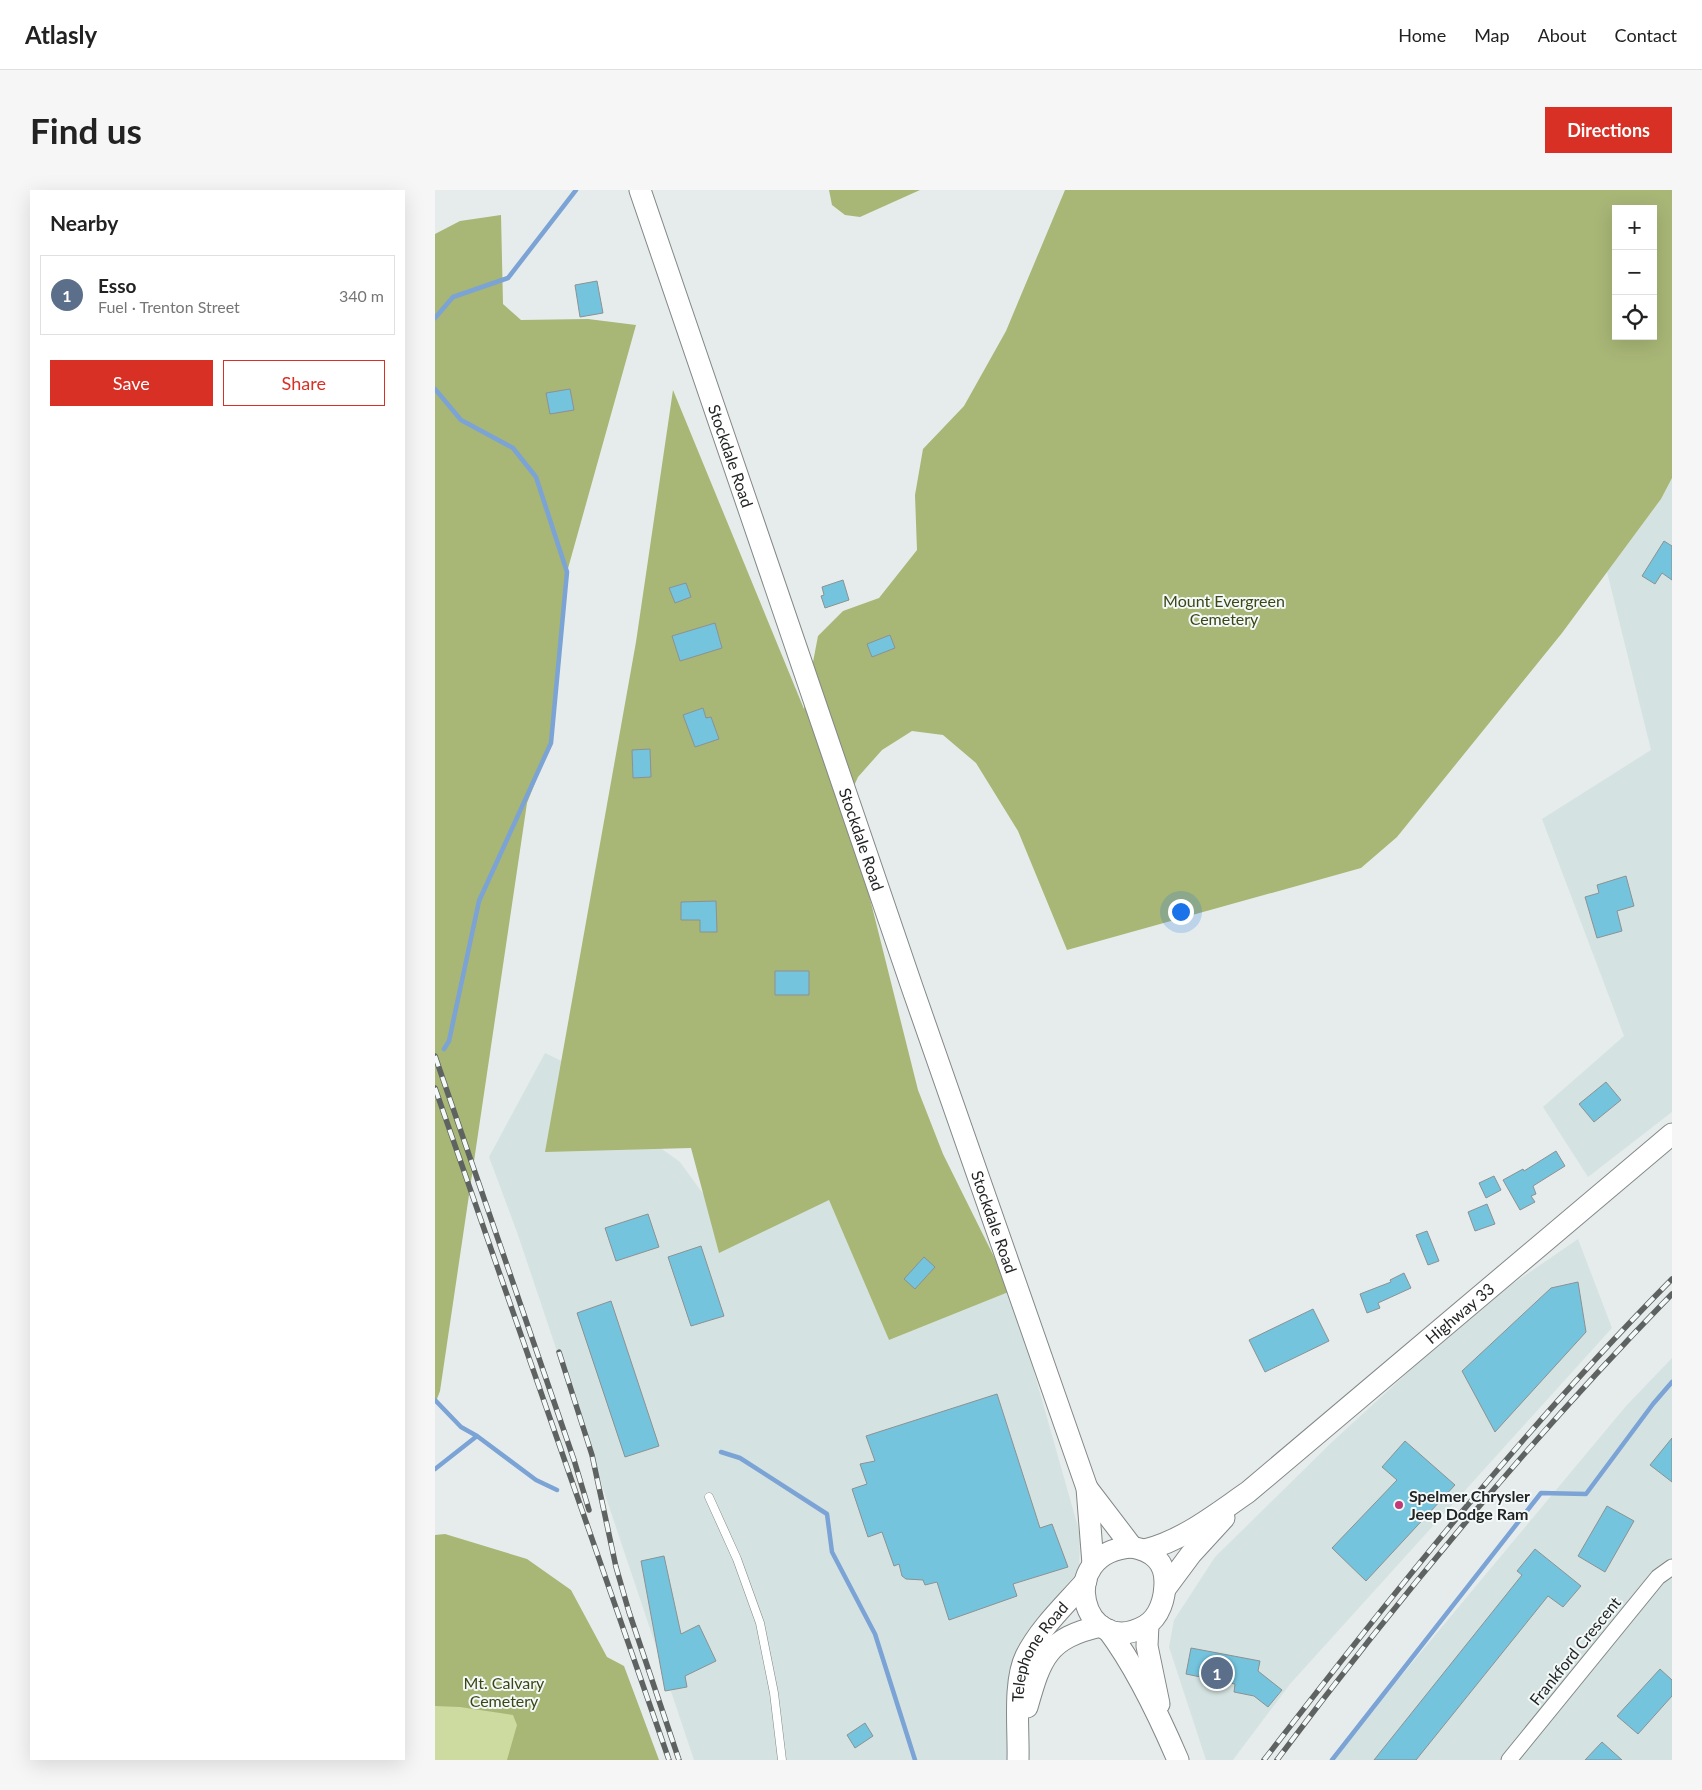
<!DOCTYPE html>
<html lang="en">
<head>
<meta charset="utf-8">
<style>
	:root { --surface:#fff; --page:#f6f6f6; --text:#222; --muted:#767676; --line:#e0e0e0; --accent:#d93025 }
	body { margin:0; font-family:Lato,sans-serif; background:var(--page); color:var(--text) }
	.controls { position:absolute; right:15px; top:15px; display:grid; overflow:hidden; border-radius:0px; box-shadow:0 5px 20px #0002 }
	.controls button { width:45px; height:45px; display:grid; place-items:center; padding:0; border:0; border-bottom:1px solid var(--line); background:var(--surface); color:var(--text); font:25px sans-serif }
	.you { position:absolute; left:745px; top:721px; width:18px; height:18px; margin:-12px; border:4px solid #fff; border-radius:50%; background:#1a73e8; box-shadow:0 0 0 8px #1a73e833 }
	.badge { display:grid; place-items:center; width:32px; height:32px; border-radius:50%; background:var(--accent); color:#fff; font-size:16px; font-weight:700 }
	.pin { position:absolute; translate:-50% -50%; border:2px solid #fff; box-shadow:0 1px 5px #0006 }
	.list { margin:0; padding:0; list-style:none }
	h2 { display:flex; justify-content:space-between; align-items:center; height:65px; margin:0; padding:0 20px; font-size:21px }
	h2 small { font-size:16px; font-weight:400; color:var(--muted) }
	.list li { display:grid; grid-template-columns:32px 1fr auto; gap:15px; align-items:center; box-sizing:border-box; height:80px; margin:0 10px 10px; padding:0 10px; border:1px solid var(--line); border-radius:0px }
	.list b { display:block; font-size:19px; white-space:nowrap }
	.list p { margin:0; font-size:16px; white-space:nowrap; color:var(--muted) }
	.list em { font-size:16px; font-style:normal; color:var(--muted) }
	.actions { display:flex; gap:10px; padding:15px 20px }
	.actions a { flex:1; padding:11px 0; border:1px solid var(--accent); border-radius:0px; text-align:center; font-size:18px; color:var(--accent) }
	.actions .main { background:var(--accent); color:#fff }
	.icon { flex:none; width:28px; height:28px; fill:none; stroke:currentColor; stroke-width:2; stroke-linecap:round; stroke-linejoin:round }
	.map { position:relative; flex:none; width:1237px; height:1570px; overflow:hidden; border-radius:0px }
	header { display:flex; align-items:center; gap:30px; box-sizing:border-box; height:70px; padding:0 25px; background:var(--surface); border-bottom:1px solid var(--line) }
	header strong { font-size:24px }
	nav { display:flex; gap:28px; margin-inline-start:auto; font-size:18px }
	.intro { display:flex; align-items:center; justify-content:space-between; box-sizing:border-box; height:120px; padding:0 30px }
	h1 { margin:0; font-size:35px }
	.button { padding:12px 22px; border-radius:0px; background:var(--accent); color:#fff; font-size:18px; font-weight:700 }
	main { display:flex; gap:30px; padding:0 30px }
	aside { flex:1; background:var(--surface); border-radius:0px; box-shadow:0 5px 20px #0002 }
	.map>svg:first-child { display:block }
</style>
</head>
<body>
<header>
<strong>Atlasly</strong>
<nav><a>Home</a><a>Map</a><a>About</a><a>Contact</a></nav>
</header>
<div class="intro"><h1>Find us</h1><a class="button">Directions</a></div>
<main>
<aside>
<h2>Nearby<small></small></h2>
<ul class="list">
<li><span class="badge" style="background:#5c6f8a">1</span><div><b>Esso</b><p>Fuel · Trenton Street</p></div><em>340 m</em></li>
</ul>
<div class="actions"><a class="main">Save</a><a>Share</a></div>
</aside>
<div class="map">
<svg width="1237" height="1570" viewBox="0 0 1237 1570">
	<rect width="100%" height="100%" fill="#e6eceb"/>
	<path fill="#d4e3e1" d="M1237,288V922L1153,987L1108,917L1189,846L1107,629L1216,560L1172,382L1226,309Z
		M110,863L208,910L227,959L245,972L285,1027L394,1010L454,1150L576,1101L645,1344L644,1386L579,1465L573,1570H259L82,1042L54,967Z
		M1143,1049L1177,1138L855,1494L798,1570H771L734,1457L739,1430L780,1367L896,1253L1044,1117Z
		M1237,1168V1570H896L1191,1216Z"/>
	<path fill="#cddaa0" d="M0,1400L169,1570H0Z"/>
	<path fill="#a8b676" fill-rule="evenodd" d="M394,0H485L425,27L410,25L397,15Z
		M630,0H1237V288L1226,309L1127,443L962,647L926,678L632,760L583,641L541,573L508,545L477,541L447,560L423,587L411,613L483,900L508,964L576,1101L454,1150L394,1010L284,1063L256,958L110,962L201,452L238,200L369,519L383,446L408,421L444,408L482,360L480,305L488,259L529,216L571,141ZM1181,19H1218V146H1181Z
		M66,25L68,114L86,130L153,129L201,135L132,382L116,553L92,613L5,1201L0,1214V44L25,31Z
		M10,1344L92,1369L136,1400L172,1467L189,1476L224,1570H72L82,1535L78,1525L25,1517L0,1516V1345Z"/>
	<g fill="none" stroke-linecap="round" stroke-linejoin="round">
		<path stroke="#7ba3d5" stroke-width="4.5" d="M0,128L18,107L73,88L141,0
			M0,199L26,230L78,258L101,287L132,382L116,553L44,711L14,851L9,859
			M0,1210L26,1237L42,1246L101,1290L122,1300
			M286,1262L305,1268L392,1324L397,1362L440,1444L480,1570
			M0,1279L42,1246
			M897,1570L1106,1303L1151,1304L1218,1214L1237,1192"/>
	</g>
	<path fill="#74c4de" stroke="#8c9193" d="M162,91L168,123L145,127L140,95Z
		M135,199L139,220L115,224L111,203Z
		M1229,351L1237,356V390L1227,383L1220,394L1207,386Z
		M408,390L414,410L390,418L386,406L389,405L387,397Z
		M251,393L256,407L240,413L234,398Z
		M280,433L287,458L245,471L237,446Z
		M455,445L460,458L437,467L432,454Z
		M268,518L271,528L276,527L284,549L260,557L248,525Z
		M215,559L216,587L198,588L197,560Z
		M1191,686L1199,716L1182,721L1187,741L1162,748L1150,707L1164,703L1162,695Z
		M281,711L282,742H265V730H246V712Z
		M340,781H374V805H340Z
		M1171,892L1186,910L1159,932L1144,914Z
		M1121,961L1130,976L1098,996L1101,1004L1096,1006L1100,1012L1085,1020L1068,990L1088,979L1089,981Z
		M1059,986L1066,1000L1051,1008L1044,993Z
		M1052,1014L1060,1034L1040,1041L1033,1022Z
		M213,1024L224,1057L181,1071L170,1038Z
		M992,1041L1004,1071L993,1075L981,1045Z
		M266,1056L289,1126L256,1136L233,1067Z
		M489,1067L500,1077L480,1099L469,1089Z
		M969,1083L976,1098L943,1113L945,1118L932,1123L925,1104L956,1092L955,1090Z
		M1143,1092L1151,1142L1060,1242L1027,1181L1116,1098Z
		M176,1111L224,1256L190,1267L142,1123Z
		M878,1119L894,1151L830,1182L814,1150Z
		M562,1204L605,1338L617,1334L633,1377L578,1394L582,1406L514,1430L502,1392L490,1395L488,1390L471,1389L467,1386L464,1374L459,1376L447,1342L433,1347L417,1299L432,1294L425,1274L440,1271L431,1246Z
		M1237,1248V1292L1215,1275Z
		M970,1251L1020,1295L931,1391L897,1358L962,1290L947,1277Z
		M1172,1316L1199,1331L1170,1382L1143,1366Z
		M1100,1359L1146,1396L1128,1417L1113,1406L981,1570H939L1087,1385L1082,1381Z
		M229,1366L246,1444L264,1435L281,1471L250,1486L252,1497L230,1501L206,1371Z
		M756,1458L825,1471L823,1481L847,1500L833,1517L819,1506L799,1502L800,1494L751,1484Z
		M1225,1479L1237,1490V1506L1203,1544L1182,1526Z
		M430,1533L438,1546L420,1558L412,1545Z
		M1167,1552L1187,1570H1150Z"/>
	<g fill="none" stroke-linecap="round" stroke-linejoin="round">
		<defs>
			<path id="lane" d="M274,1307L302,1369L325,1433L339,1503L347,1570"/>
			<path id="street" d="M1074,1570L1223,1387L1237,1377"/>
			<g id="secondary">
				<path id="s1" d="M205,0L477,797L652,1298L658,1374"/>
				<path d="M652,1298L697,1357"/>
				<path d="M697,1357C717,1361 730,1371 730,1392C730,1408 725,1427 710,1436C648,1471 618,1362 697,1357Z"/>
				<path id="s2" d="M710,1360C749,1350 781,1324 813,1302L1237,944"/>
				<path d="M730,1399L756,1364L789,1328"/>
				<path d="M713,1434L712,1456L724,1514"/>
				<path d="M673,1440C700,1476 725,1528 743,1570"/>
				<path d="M592,1517C606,1468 612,1448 666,1436"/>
				<path id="s3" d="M583,1570C584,1541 578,1492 591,1466C605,1438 630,1415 651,1391"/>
			</g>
		</defs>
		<use href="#lane" stroke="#828887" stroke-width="9"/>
		<use href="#street" stroke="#828887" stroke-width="17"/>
		<use href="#secondary" stroke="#828887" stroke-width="23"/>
		<use href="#lane" stroke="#fff" stroke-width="8"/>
		<use href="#street" stroke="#fff" stroke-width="15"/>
		<use href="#secondary" stroke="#fff" stroke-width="21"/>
		<defs>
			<path id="rail" d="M0,866L139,1270L154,1320
				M0,898L234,1570
				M124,1162L157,1265L181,1377L194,1422L244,1570
				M829,1570C958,1403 1089,1239 1237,1089
				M842,1570C964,1407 1095,1250 1237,1104"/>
		</defs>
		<use href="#rail" stroke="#5e6261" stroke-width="5.5"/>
		<use href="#rail" stroke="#f3f9f8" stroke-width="4" stroke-dasharray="11" stroke-linecap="butt"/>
	</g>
	<circle fill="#c13976" stroke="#f3f9f8" stroke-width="2" cx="964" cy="1315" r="5"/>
	<g text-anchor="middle" stroke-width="4" stroke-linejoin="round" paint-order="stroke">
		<g font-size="16" fill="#232525" stroke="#f3f9f8">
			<text dy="6" stroke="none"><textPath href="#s1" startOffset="281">Stockdale Road</textPath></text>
			<text dy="6" stroke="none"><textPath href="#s1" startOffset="686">Stockdale Road</textPath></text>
			<text dy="6" stroke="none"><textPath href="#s1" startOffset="1091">Stockdale Road</textPath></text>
			<text dy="6" stroke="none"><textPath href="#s2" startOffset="396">Highway 33</textPath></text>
			<text transform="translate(1140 1461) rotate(-51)" y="6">Frankford Crescent</text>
			<text dy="6" stroke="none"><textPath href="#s3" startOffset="114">Telephone Road</textPath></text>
		</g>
		<g font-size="16" fill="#3d4515" stroke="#f3f9f8">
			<text x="789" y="417">Mount Evergreen<tspan x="789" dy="18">Cemetery</tspan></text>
			<text x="69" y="1499">Mt. Calvary<tspan x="69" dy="18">Cemetery</tspan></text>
		</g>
		<g font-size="16" font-weight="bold" fill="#232525" stroke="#f3f9f8" text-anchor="start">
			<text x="974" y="1312">Spelmer Chrysler<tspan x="974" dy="18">Jeep Dodge Ram</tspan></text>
		</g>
	</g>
</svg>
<div class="controls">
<button>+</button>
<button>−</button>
<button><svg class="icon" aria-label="locate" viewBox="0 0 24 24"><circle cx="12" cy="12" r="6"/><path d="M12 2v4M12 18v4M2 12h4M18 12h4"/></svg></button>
</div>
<div class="you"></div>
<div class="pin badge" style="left:782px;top:1483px;background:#5c6f8a">1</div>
</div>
</main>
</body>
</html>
